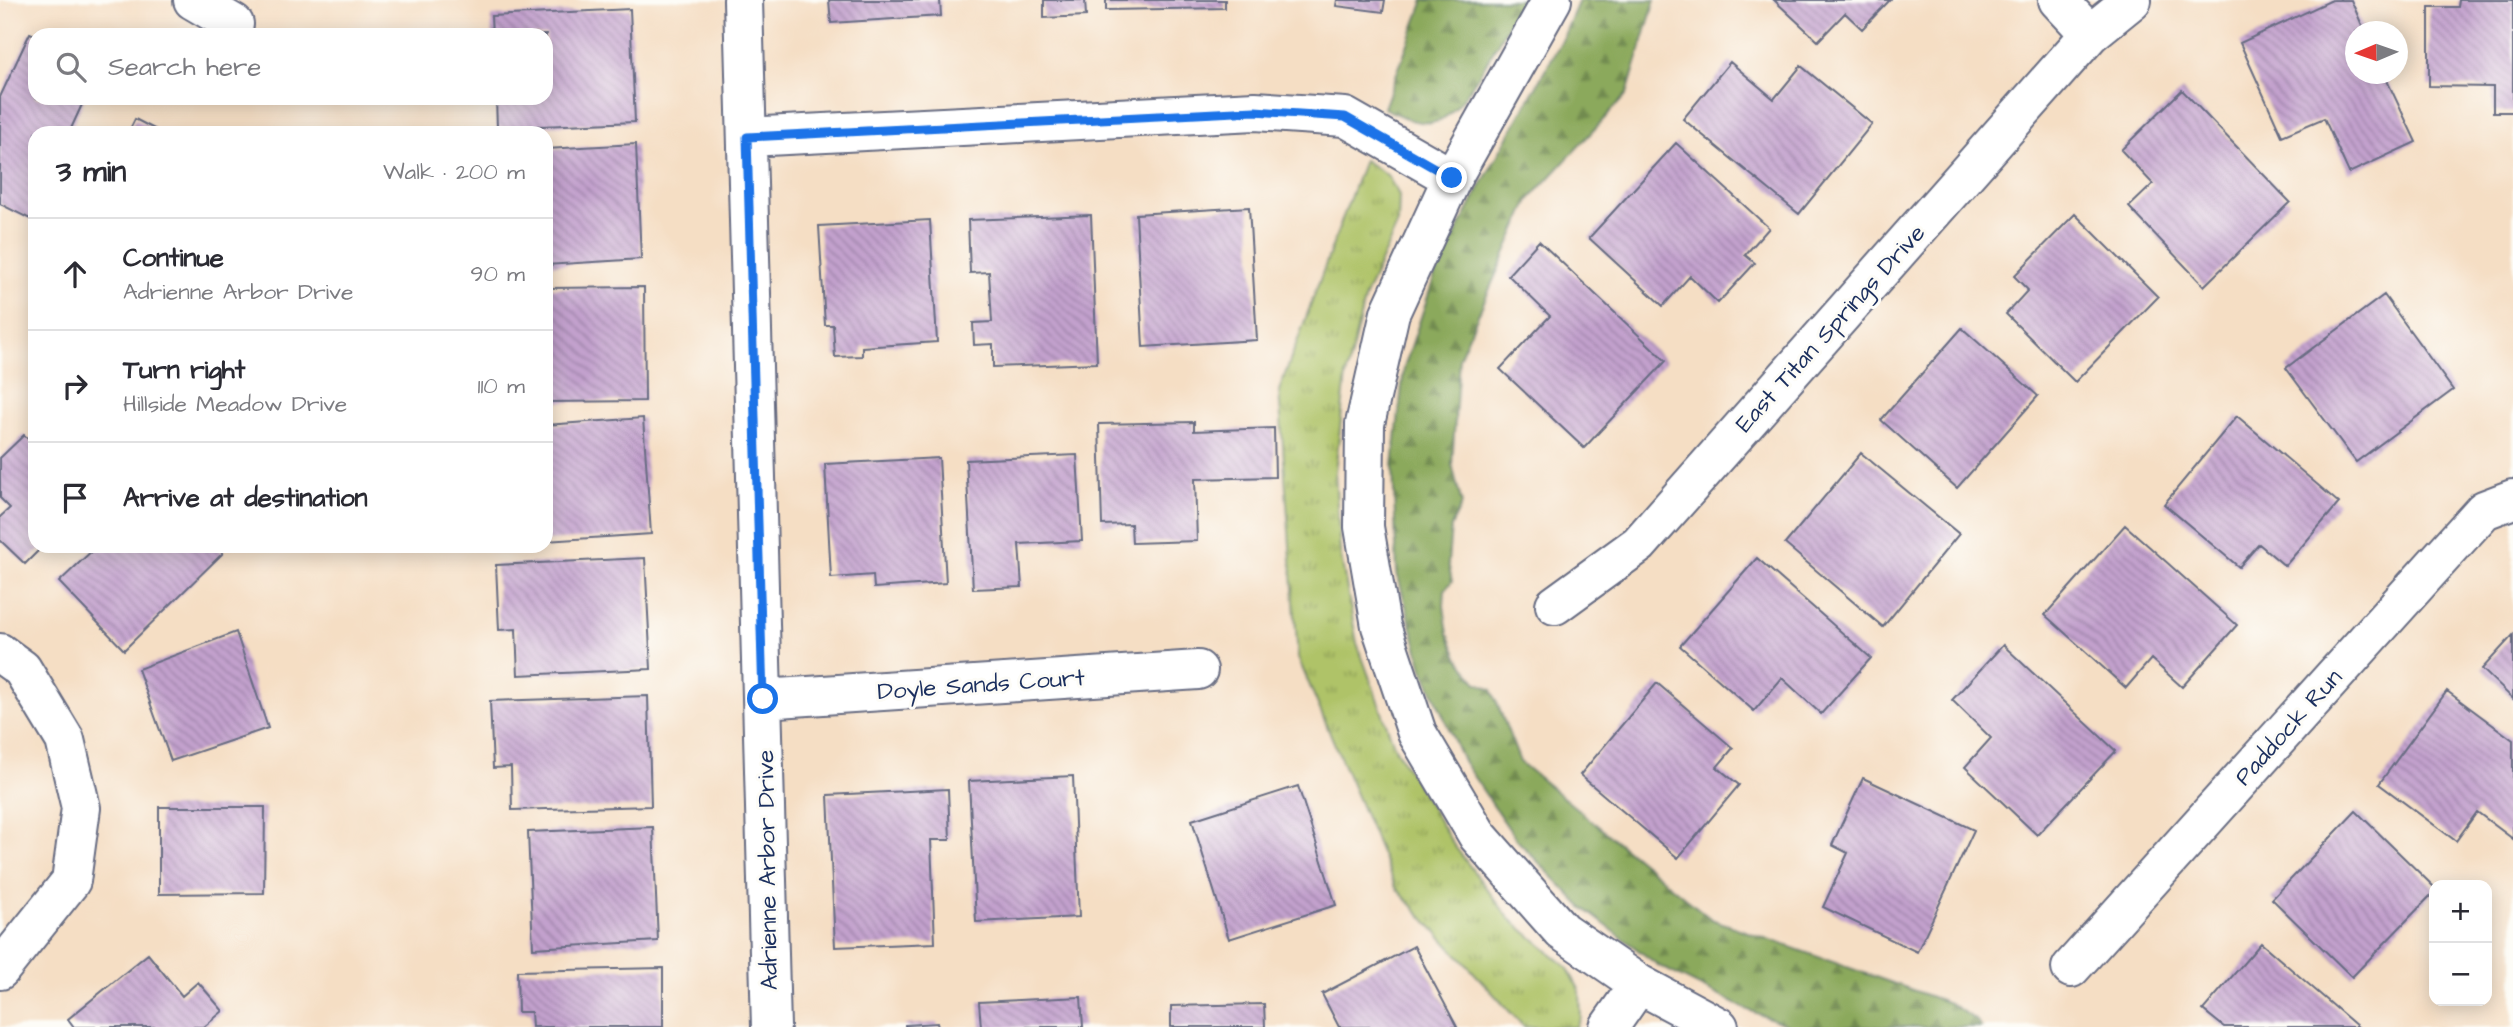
<!DOCTYPE html>
<html lang="en">
<head>
<meta charset="utf-8">
<style>
	:root { --surface:#fff; --page:#f2f2f3; --text:#2b2b33; --muted:#7c7c81; --line:#e1e1e2 }
	body { margin:0; font-family:"Architects Daughter",sans-serif; background:var(--page); color:var(--text) }
	.controls { position:absolute; right:21px; bottom:21px; display:grid; overflow:hidden; border-radius:14px; box-shadow:0 4px 18px #0003 }
	.controls button { width:63px; height:63px; display:grid; place-items:center; padding:0; border:0; border-bottom:2px solid var(--line); background:var(--surface); color:var(--text); font:35px sans-serif }
	.compass { position:absolute; left:2345px; top:21px; width:63px; height:63px; border-radius:50%; background:var(--surface); box-shadow:0 4px 18px #0003; rotate:268deg }
	.stop { position:absolute; width:21px; height:21px; margin:-16px; border:5px solid #1a73e8; border-radius:50%; background:#fff }
	.stop.end { background:#1a73e8; border-color:#fff; box-shadow:0 2px 7px #0008 }
	.list { margin:0; padding:0; list-style:none }
	h2 { display:flex; justify-content:space-between; align-items:center; height:91px; margin:0; padding:0 28px; font-size:30px }
	h2 small { font-size:23px; font-weight:400; color:var(--muted) }
	.list li { display:grid; grid-template-columns:46px 1fr auto; gap:21px; align-items:center; box-sizing:border-box; height:112px; padding:0 28px; border-top:2px solid var(--line) }
	.list b { display:block; font-size:26px; white-space:nowrap }
	.list p { margin:0; font-size:23px; white-space:nowrap; color:var(--muted) }
	.list em { font-size:23px; font-style:normal; color:var(--muted) }
	.icon { flex:none; width:38px; height:38px; fill:none; stroke:currentColor; stroke-width:2; stroke-linecap:round; stroke-linejoin:round }
	.map { position:relative; flex:none; width:2513px; height:1027px; overflow:hidden }
	.search { position:absolute; background:var(--surface); box-shadow:0 4px 18px #0003; left:28px; top:28px; width:525px; height:77px; display:flex; align-items:center; gap:18px; box-sizing:border-box; padding:0 24px; border-radius:21px; color:var(--muted); font-size:26px }
	.panel { position:absolute; background:var(--surface); box-shadow:0 4px 18px #0003; left:28px; top:126px; width:525px; height:427px; border-radius:21px }
	.map>svg:first-child { display:block }
</style>
</head>
<body>
<div class="map">
<svg width="2513" height="1027" viewBox="0 0 2513 1027">
	<defs>
		<pattern id="grass-tufts" width="24" height="20" patternUnits="userSpaceOnUse" patternTransform="scale(1.75)"><rect width="24" height="20" fill="#afc367"/><path d="M3 7l-1-3M5 7V3M7 7l1-3M15 17l-1-3M17 17v-4M19 17l1-3" fill="none" stroke="#8e9f58"/></pattern>
		<pattern id="forest-firs" width="22" height="20" patternUnits="userSpaceOnUse" patternTransform="scale(1.75)"><rect width="22" height="20" fill="#8ba95c"/><path d="M5 1l3.5 6h-7zM16 11l3.5 6h-7z" fill="#718a4f"/></pattern>
		<pattern id="building-back-hatch" width="6" height="6" patternUnits="userSpaceOnUse" patternTransform="scale(1.75)"><rect width="6" height="6" fill="#c3a1cd"/><path d="M-1 5l2 2M0 0l6 6M5-1l2 2" fill="none" stroke="#9e84aa"/></pattern>
	</defs>
	<rect width="100%" height="100%" fill="#fdfcf7"/>
	<filter id="ink" filterUnits="userSpaceOnUse"><feTurbulence type="fractalNoise" baseFrequency=".0143" numOctaves="2"/><feDisplacementMap in="SourceGraphic" scale="14" xChannelSelector="R" yChannelSelector="G"/><feConvolveMatrix kernelMatrix="1 2 1 2 8 2 1 2 1" color-interpolation-filters="sRGB"/></filter>
	<filter id="wash" filterUnits="userSpaceOnUse"><feTurbulence type="fractalNoise" baseFrequency=".00686" numOctaves="4" result="noise"/><feDisplacementMap in="SourceGraphic" scale="28" xChannelSelector="R" yChannelSelector="G"/><feGaussianBlur stdDeviation="1.57" result="paint"/><feColorMatrix in="noise" values="0 0 0 0 0 0 0 0 0 0 0 0 0 0 0 0 0 1.4 0 .05"/><feComposite in="paint" operator="in"/></filter>
	<g filter="url(#wash)">
		<rect width="100%" height="100%" fill="#f5dec4"/>
		<path fill="url(#grass-tufts)" stroke="#657962" stroke-width="2" d="M1364,160L1387,175L1399,195L1398,223L1365,296L1346,376L1335,472L1340,552L1357,643L1395,748L1453,844L1509,918L1567,967L1580,991L1581,1018L1576,1027H1524L1396,888L1298,658L1279,391Z"/>
		<path fill="url(#forest-firs)" stroke="#536c5d" stroke-width="2" d="M1424,0H1521C1506,26 1463,117 1435,122C1415,125 1401,116 1384,108Z
			M1579,0H1655L1627,94L1529,200L1459,358L1452,465L1462,504L1451,526L1448,563L1452,581L1445,590L1444,606L1448,634L1458,657L1476,682L1492,690L1520,762L1711,919L1949,1003L1977,1021L1981,1027H1792L1746,1009L1659,966L1582,907L1516,839L1463,761L1423,669L1397,573L1393,466L1404,368L1435,275L1480,187L1562,40Z"/>
		<g id="blocks">
			<path fill="url(#building-back-hatch)" d="M829,0H940L941,16L831,23Z
				M1044,0H1085L1086,16L1044,18Z
				M1106,0H1225V8L1106,10Z
				M1337,0H1385L1383,12L1336,6Z
				M1774,0H1890L1862,29L1845,13L1818,41Z
				M2332,0H2351L2365,32H2356V74H2384L2416,142L2349,173L2324,118L2282,136L2240,43Z
				M2459,0H2513V112H2493V87L2429,86V7H2458Z
				M630,9L635,122L497,128L496,98H546V35H492L491,16Z
				M30,33L35,35V98H85L69,133H35V208L30,219L0,204V97Z
				M1730,62L1774,99L1801,66L1872,124L1799,214L1683,119Z
				M2182,90L2290,202L2204,286L2129,207L2153,184L2121,150Z
				M135,119L162,133H128Z
				M1676,143L1769,228L1745,255L1755,263L1718,303L1690,276L1663,306L1589,238Z
				M636,144L641,259L546,265V149Z
				M1249,207L1257,340L1143,347L1136,214Z
				M2075,214L2158,297L2075,382L2006,314L2028,290L2014,276Z
				M1091,215L1097,363L993,367V344L974,345L973,323L992,322L989,272L970,273L968,220Z
				M930,220L937,342L862,347V356L835,357L833,325H825L819,226Z
				M1539,241L1666,361L1584,448L1500,369L1550,316L1508,275Z
				M644,287L645,401L546,402V288Z
				M2384,295L2453,390L2356,462L2286,368Z
				M1962,328L2038,396L1957,488L1881,420Z
				M2237,416L2339,503L2285,566L2259,544L2239,567L2164,504Z
				M643,418L651,534L546,541V425Z
				M1194,422V431L1274,428L1275,477L1195,479L1197,541L1132,543L1131,524L1102,525L1099,424Z
				M24,435L35,446V546H43L25,564L0,540V517L10,508L0,498V458Z
				M1861,453L1959,534L1883,627L1785,544Z
				M1077,455L1082,541L1019,544L1022,587L973,589L966,460Z
				M939,458L946,583L874,588L873,575L831,578L825,464Z
				M2125,525L2237,625L2182,687L2151,659L2126,688L2045,615Z
				M97,546H216L223,553L124,650L59,582Z
				M645,558L651,669L518,675L516,629L499,630L496,565Z
				M1757,558L1871,658L1821,714L1782,678L1754,711L1680,646Z
				M236,632L268,728L171,761L138,669Z
				M2513,635V699L2482,669Z
				M2003,645L2116,751L2037,835L1965,767L1991,738L1952,700Z
				M1657,683L1733,748L1717,767L1739,785L1678,858L1580,775Z
				M2447,691L2513,740V839L2477,812L2456,841L2379,784Z
				M648,696L651,806L512,810L511,767L493,768L490,701Z
				M1073,776L1079,917L976,922L969,781Z
				M1863,778L1974,830L1917,952L1823,907L1848,853L1832,845Z
				M1298,786L1336,905L1229,939L1192,820Z
				M948,789L950,840H931L935,943L835,947L828,795Z
				M159,807H265L264,893L159,894Z
				M2356,811L2434,887V892L2352,977L2272,899Z
				M653,827L658,941L533,948L528,832Z
				M2261,943L2358,1027H2224L2203,1010Z
				M1414,946L1457,1027H1339L1322,994Z
				M148,954L182,996L198,982L223,1011L204,1027H74L68,1019Z
				M663,968V1027H532L531,1012H518L517,971Z
				M1081,997L1083,1027H981L979,1002Z
				M1264,1004L1265,1027H1171V1006Z
				M937,1023L938,1027H905V1025Z"/>
		</g>
	</g>
	<g filter="url(#ink)">
		<use href="#blocks" fill-opacity="0" stroke="#676c82" stroke-width="2"/>
		<g fill="none" stroke-linecap="round" stroke-linejoin="round">
			<defs>
				<path id="street" d="M193,0L234,24
					M743,0L771,1027
					M1552,0L1452,178L1390,313L1365,424L1364,527L1381,626L1417,733L1478,836L1562,931L1639,984L1719,1027
					M2058,0L2090,34
					M747,137L1255,111L1345,117L1452,178
					M1555,605L1639,544L2090,34L2132,0
					M0,653L22,669L65,740L81,808L71,881L0,970
					M763,699L1198,670
					M2071,968L2484,510L2513,499
					M1609,1027L1639,984"/>
			</defs>
			<use href="#street" stroke="#676c82" stroke-width="42"/>
			<use href="#street" stroke="#fff" stroke-width="38"/>
		</g>
	</g>
	<g fill="none" stroke-linecap="round" stroke-linejoin="round" filter="url(#ink)">
		<path stroke="#1a73e8" stroke-width="9" d="M763,699L747,137L1255,111L1345,117L1452,178"/>
	</g>
	<g text-anchor="middle" stroke-width="6" stroke-linejoin="round" paint-order="stroke">
		<g font-size="24" fill="#1b2f5e" stroke="#fdfcf7">
			<text transform="translate(1830 328) rotate(-48)" y="8">East Titan Springs Drive</text>
			<text transform="translate(981 684) rotate(-4)" y="8">Doyle Sands Court</text>
			<text transform="translate(2288 727) rotate(-48)" y="8">Paddock Run</text>
			<text transform="translate(767 870) rotate(-91)" y="8">Adrienne Arbor Drive</text>
		</g>
	</g>
</svg>
<div class="controls">
<button>+</button>
<button>−</button>
</div>
<svg class="compass" viewBox="-18 -18 36 36"><path d="M0-13l5 13h-10z" fill="#e53935"/><path d="M0 13l5-13h-10z" fill="#7c7c81"/></svg>
<div class="stop" style="left:763px;top:699px"></div>
<div class="stop end" style="left:1452px;top:178px"></div>
<div class="search"><svg class="icon" aria-label="search" viewBox="0 0 24 24"><circle cx="10" cy="10" r="6"/><path d="M15 15l6 6"/></svg>Search here</div>
<section class="panel">
<h2>3 min<small>Walk · 200 m</small></h2>
<ul class="list">
<li><svg class="icon" aria-label="ahead" viewBox="0 0 24 24"><path d="M12 20V5M6 11l6-6 6 6"/></svg><div><b>Continue</b><p>Adrienne Arbor Drive</p></div><em>90 m</em></li>
<li><svg class="icon" aria-label="right" viewBox="0 0 24 24"><path d="M7 20v-9h11M14 6l5 5-5 5"/></svg><div><b>Turn right</b><p>Hillside Meadow Drive</p></div><em>110 m</em></li>
<li><svg class="icon" aria-label="arrive" viewBox="0 0 24 24"><path d="M6 21V4h12l-3 4 3 4H6"/></svg><div><b>Arrive at destination</b></div></li>
</ul>
</section>
</div>
</body>
</html>
